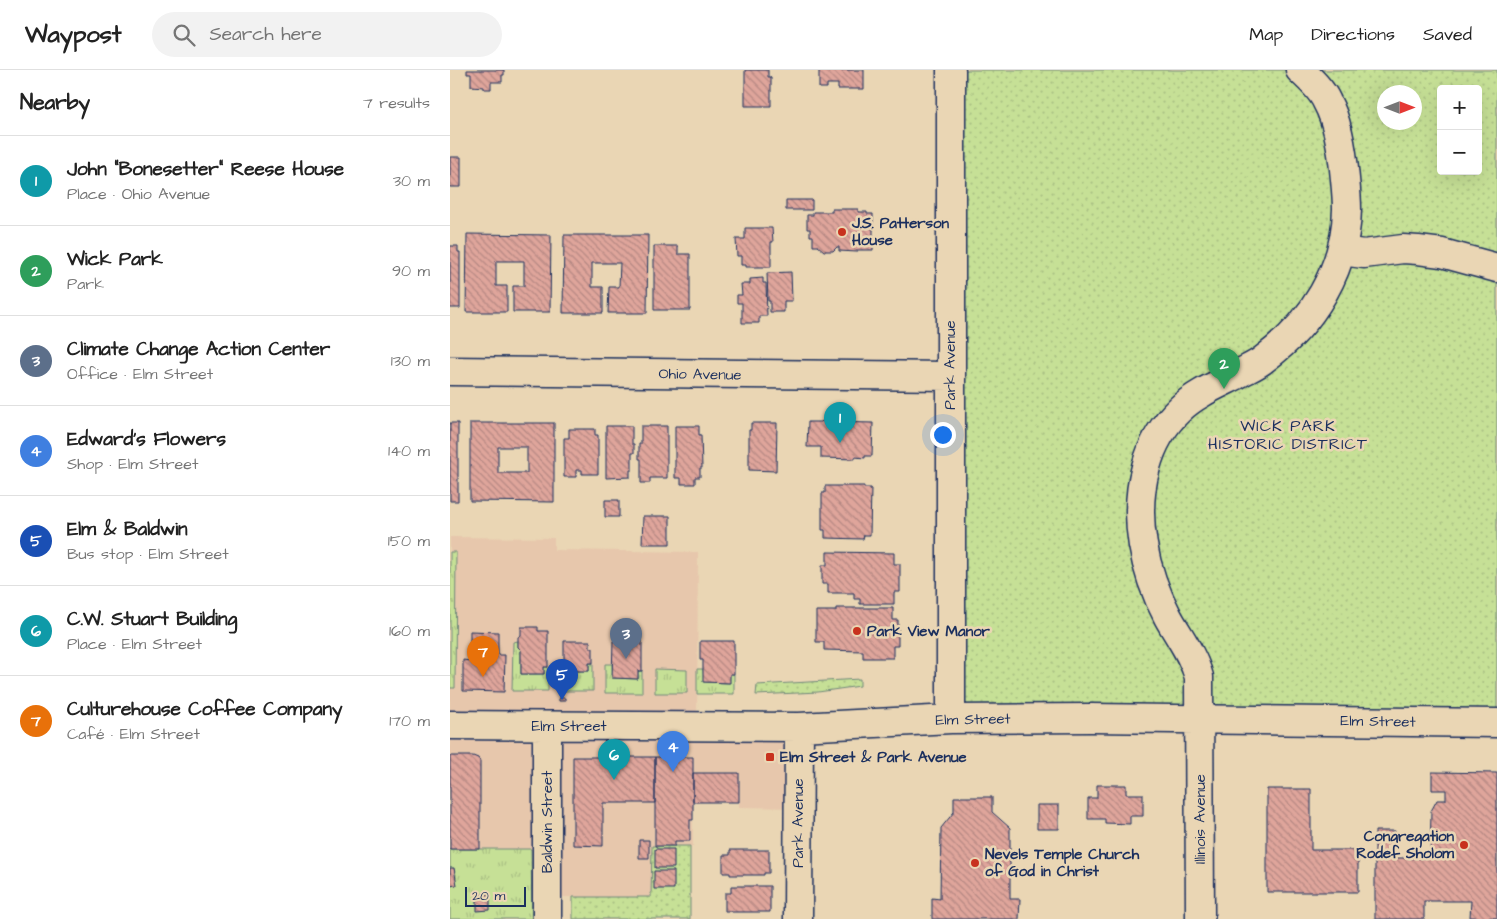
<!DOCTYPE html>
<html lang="en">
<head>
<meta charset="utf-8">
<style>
	:root { --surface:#fff; --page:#f2f2f2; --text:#222; --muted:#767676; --line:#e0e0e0; --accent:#7c3aed }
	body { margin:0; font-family:"Architects Daughter",sans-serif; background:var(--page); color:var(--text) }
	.controls { position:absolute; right:15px; top:15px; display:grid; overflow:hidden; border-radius:5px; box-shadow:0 5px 20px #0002 }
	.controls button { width:45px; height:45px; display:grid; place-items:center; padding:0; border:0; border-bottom:1px solid var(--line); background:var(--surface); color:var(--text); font:25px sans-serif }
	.compass { position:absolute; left:927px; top:15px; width:45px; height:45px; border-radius:50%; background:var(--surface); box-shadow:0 5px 20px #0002; rotate:90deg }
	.scale { position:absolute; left:15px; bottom:12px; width:61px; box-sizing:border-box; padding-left:5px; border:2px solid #1b2f5e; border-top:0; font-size:14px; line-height:18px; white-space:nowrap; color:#1b2f5e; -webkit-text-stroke:4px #ead6b4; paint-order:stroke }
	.you { position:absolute; left:492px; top:364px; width:18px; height:18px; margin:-12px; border:4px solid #fff; border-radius:50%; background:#1a73e8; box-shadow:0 0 0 8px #1a73e833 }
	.badge { display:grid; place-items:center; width:32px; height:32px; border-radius:50%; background:var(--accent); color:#fff; font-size:16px; font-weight:700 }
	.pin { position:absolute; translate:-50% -41px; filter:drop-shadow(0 1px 2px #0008) }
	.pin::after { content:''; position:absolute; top:26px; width:18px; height:15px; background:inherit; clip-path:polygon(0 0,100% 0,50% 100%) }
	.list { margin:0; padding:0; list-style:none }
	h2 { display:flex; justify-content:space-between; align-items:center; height:65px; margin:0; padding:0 20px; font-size:21px }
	h2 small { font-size:16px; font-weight:400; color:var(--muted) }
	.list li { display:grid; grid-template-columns:32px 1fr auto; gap:15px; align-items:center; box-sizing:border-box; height:90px; padding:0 20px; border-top:1px solid var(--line) }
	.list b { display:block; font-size:19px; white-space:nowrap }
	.list p { margin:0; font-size:16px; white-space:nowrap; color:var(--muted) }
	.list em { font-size:16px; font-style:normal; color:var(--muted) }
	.icon { flex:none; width:28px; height:28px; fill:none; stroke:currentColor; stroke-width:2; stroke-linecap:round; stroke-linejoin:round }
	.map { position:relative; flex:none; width:1047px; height:849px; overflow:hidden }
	header { display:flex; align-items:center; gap:30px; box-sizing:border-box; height:70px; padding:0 25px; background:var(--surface); border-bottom:1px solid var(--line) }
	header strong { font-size:24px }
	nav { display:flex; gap:28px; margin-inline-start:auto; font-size:18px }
	.search { width:350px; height:45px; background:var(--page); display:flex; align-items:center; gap:12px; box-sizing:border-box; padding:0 18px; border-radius:28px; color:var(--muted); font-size:19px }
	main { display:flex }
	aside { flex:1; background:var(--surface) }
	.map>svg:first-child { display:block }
</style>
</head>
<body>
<header>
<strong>Waypost</strong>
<div class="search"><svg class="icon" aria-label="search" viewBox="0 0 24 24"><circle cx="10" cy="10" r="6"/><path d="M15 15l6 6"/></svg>Search here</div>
<nav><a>Map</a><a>Directions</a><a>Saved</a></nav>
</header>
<main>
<aside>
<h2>Nearby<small>7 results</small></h2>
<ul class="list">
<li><span class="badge" style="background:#0f9aa8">1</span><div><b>John &quot;Bonesetter&quot; Reese House</b><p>Place · Ohio Avenue</p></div><em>30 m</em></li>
<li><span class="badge" style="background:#2e9e5b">2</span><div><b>Wick Park</b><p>Park</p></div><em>90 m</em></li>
<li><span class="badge" style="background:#5c6f8a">3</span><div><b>Climate Change Action Center</b><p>Office · Elm Street</p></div><em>130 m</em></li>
<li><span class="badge" style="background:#3f7fe0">4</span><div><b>Edward's Flowers</b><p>Shop · Elm Street</p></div><em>140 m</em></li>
<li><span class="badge" style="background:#1a4fb4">5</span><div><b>Elm &amp; Baldwin</b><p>Bus stop · Elm Street</p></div><em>150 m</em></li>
<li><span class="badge" style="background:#0f9aa8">6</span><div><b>C.W. Stuart Building</b><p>Place · Elm Street</p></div><em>160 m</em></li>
<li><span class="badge" style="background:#e8710a">7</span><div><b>Culturehouse Coffee Company</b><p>Café · Elm Street</p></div><em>170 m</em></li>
</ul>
</aside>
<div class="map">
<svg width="1047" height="849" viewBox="0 0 1047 849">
	<defs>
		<pattern id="grass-tufts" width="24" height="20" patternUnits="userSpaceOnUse" patternTransform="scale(1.25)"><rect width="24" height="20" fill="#c6e096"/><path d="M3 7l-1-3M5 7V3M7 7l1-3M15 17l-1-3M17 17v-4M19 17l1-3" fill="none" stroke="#aac084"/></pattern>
		<pattern id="park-dots" width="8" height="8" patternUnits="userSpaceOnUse" patternTransform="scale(1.25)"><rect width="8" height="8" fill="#c6e096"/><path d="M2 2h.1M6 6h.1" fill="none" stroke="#aac084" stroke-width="1.8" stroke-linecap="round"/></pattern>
		<pattern id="building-back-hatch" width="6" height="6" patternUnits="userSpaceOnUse" patternTransform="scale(1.25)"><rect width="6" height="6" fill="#dfa59b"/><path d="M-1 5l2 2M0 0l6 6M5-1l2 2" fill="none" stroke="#b48782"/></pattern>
	</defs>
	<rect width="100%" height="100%" fill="#ead6b4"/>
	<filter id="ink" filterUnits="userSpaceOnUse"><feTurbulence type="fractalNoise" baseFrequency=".02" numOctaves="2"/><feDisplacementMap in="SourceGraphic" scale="10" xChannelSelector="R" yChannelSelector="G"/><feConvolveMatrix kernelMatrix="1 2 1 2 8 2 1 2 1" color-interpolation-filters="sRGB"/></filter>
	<g filter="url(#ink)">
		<path fill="#e7c7ac" d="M0,467L104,468V480L248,482L247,657H349V738L289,737V732H243V776H202V827H97V780L0,779Z"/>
		<path fill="url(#grass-tufts)" stroke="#70887a" d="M0,482H6L5,618H0Z
			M68,571V577L71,580V604H94V597H98V621H62L63,572Z
			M139,593H143V621H106V601H139Z
			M155,594H162L163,608L188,609V601H192V623H155Z
			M205,599L237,600V623H205Z
			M247,599H253L254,612L279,613L280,604H284V624H247Z
			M0,779H81L82,849H0Z"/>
		<path fill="url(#park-dots)" stroke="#70887a" fill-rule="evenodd" d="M501,0H1047V653L501,649ZM991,19H1028V101H991ZM934,22H964V52H934Z
			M410,609V616L368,622L306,625L307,615Z
			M202,776H240V849H123V827H201Z"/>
		<path fill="url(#building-back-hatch)" stroke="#1b2f5e" fill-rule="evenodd" d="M17,0H54V5H52V12H41V19H34V17L21,16V4H17Z
			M295,0H318V7H321V36H295Z
			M369,0H414V19H388V14H377V18H369Z
			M0,87H11V117H0Z
			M336,130H362V140H336Z
			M382,139H408V142H417V144H423V180H407V182L389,181V177H387L383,181H374L368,176H363V166H360V159H357V145H363V142H382Z
			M295,158H322L323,172H321V197H296V195H291V186H287L286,169H295Z
			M17,164L101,165L100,242H63V216H74V191H46V216H57V242H16Z
			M114,165H198L197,243H158L159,217H169L170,193H142V217H153V243H113Z
			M0,176H8V182H10V238H0Z
			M204,176H228V184H240V240H204Z
			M341,202L342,231H334V242H320V231H318L317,203Z
			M313,208V213H316L317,246H309V253H292V233H287V225H292L291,214H300V209Z
			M372,351L378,352L423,353L422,386H415V388L405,387V389L371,388V377H357L358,352H371Z
			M0,353H8V431H0Z
			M20,353H104V432L20,431ZM48,377H77V403H48Z
			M301,353H327L326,401L299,400V360H301Z
			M156,356H182V374H184V383H182V400H180V407L156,408Z
			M191,356H217V408H200V413H191V389H189V374H191Z
			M225,356H249V365H251L252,398H250V407H245V414H231V408H225Z
			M119,359H145V365H148V404H132V400H126V407H114V368H119Z
			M375,416H414V418H421L420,465H414L413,469L375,468V460H372V423H375Z
			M155,430H169V447H155Z
			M193,446H220V474H192Z
			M377,482L444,483V494H450V522H444V534H410V529H404V523H378V514H372V495H377Z
			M386,538H443V550H448V576H443V588H413V581L374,580V572H366V541H386Z
			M71,557H88V561H98V597H94V604H71V580L68,577V567L71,565Z
			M20,561L48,562V585H55L54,622L13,621V590L20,591Z
			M114,571H140V578H143V593H139V601H114Z
			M163,571H192V601H188V609L162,608Z
			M250,571H284V604H280V613L253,612V590H250Z
			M109,628H115V631H109Z
			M0,686H23L28,688L30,691V779H0Z
			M123,687H205V733H153V776L123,775Z
			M205,687H243V750H240V771H225V776H205Z
			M982,702L1047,703V848L1020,847L1021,831H974V849H925V761H945V788H980L981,741L987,730H996V720H982Z
			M243,703H289V732H243Z
			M647,715H676V724H693V746H680V754L655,753V749H638V728H647Z
			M817,719H861V780H908V822H817Z
			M504,727H542V742L560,758V829H570L569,849H482V828L490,829L491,758L504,742Z
			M587,735H609V759H587Z
			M189,770H199V788H189Z
			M205,779H224V798H205Z
			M280,780H319V803H314V805H280V803H273V785H280Z
			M0,798H4L7,815L0,816Z
			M204,801H224V819H204Z
			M281,816H320V842H281V841H275V823H281Z
			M27,824H40V840L27,841Z"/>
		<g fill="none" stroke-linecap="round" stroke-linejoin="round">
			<defs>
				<path id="minor" d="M501,0V649
					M891,181L914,184L953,179L968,180L992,183L1047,198
					M0,301L500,306
					M0,655L349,657L501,649L641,648L1047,653
					M97,656V849
					M348,849L349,657
					M750,849L749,607C743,585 729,567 718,547C694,502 682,447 696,397C702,375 713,355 730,339C744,325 767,315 785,306C794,300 806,296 814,289C862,254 896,199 897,139C897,129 896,119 895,109C893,86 888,52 877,32C872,20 860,9 850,0"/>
			</defs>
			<use href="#minor" stroke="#1b2f5e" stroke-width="31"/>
			<use href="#minor" stroke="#ead6b4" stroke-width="28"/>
		</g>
	</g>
	<g fill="#c8321e" stroke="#ead6b4" stroke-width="2">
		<circle cx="392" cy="162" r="5"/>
		<circle cx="407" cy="561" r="5"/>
		<rect x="315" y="682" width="10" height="10" rx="2.5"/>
		<circle cx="1014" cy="775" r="5"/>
		<circle cx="525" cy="793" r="5"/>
	</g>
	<g text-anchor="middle" stroke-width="5" stroke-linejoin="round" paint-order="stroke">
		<g font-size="15" font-weight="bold" fill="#1b2f5e" stroke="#ead6b4" text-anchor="start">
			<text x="402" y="158">J.S. Patterson<tspan x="402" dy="17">House</tspan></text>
			<text x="417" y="566">Park View Manor</text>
			<text x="330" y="692">Elm Street &amp; Park Avenue</text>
			<text x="1004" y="771" text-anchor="end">Congregation<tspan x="1004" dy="17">Rodef Sholom</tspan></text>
			<text x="535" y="789">Nevels Temple Church<tspan x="535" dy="17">of God in Christ</tspan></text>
		</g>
		<g font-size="15" fill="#1b2f5e" stroke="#ead6b4">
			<text transform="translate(500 295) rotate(-90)" y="5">Park Avenue</text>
			<text transform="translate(250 304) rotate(1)" y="5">Ohio Avenue</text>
			<text transform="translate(523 649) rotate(-1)" y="5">Elm Street</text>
			<text transform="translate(928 651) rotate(1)" y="5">Elm Street</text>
			<text x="119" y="661">Elm Street</text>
			<text transform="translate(750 749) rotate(-90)" y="5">Illinois Avenue</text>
			<text transform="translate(97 752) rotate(-90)" y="5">Baldwin Street</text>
			<text transform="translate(348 753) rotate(-90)" y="5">Park Avenue</text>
		</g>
		<g font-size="16" letter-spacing="1" fill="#1b2f5e" stroke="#ead6b4">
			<text x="838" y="361">WICK PARK<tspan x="838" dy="18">HISTORIC DISTRICT</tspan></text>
		</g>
	</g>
</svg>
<div class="controls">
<button>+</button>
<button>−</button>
</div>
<svg class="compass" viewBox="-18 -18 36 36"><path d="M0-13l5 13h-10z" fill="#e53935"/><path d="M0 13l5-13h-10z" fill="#767676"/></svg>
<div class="scale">20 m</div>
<div class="you"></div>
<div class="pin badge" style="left:390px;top:373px;background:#0f9aa8">1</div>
<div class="pin badge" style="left:774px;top:319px;background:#2e9e5b">2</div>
<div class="pin badge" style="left:176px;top:589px;background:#5c6f8a">3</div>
<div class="pin badge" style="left:223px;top:702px;background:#3f7fe0">4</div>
<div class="pin badge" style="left:112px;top:630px;background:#1a4fb4">5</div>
<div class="pin badge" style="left:164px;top:710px;background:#0f9aa8">6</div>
<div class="pin badge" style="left:33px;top:607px;background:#e8710a">7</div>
</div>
</main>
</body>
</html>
